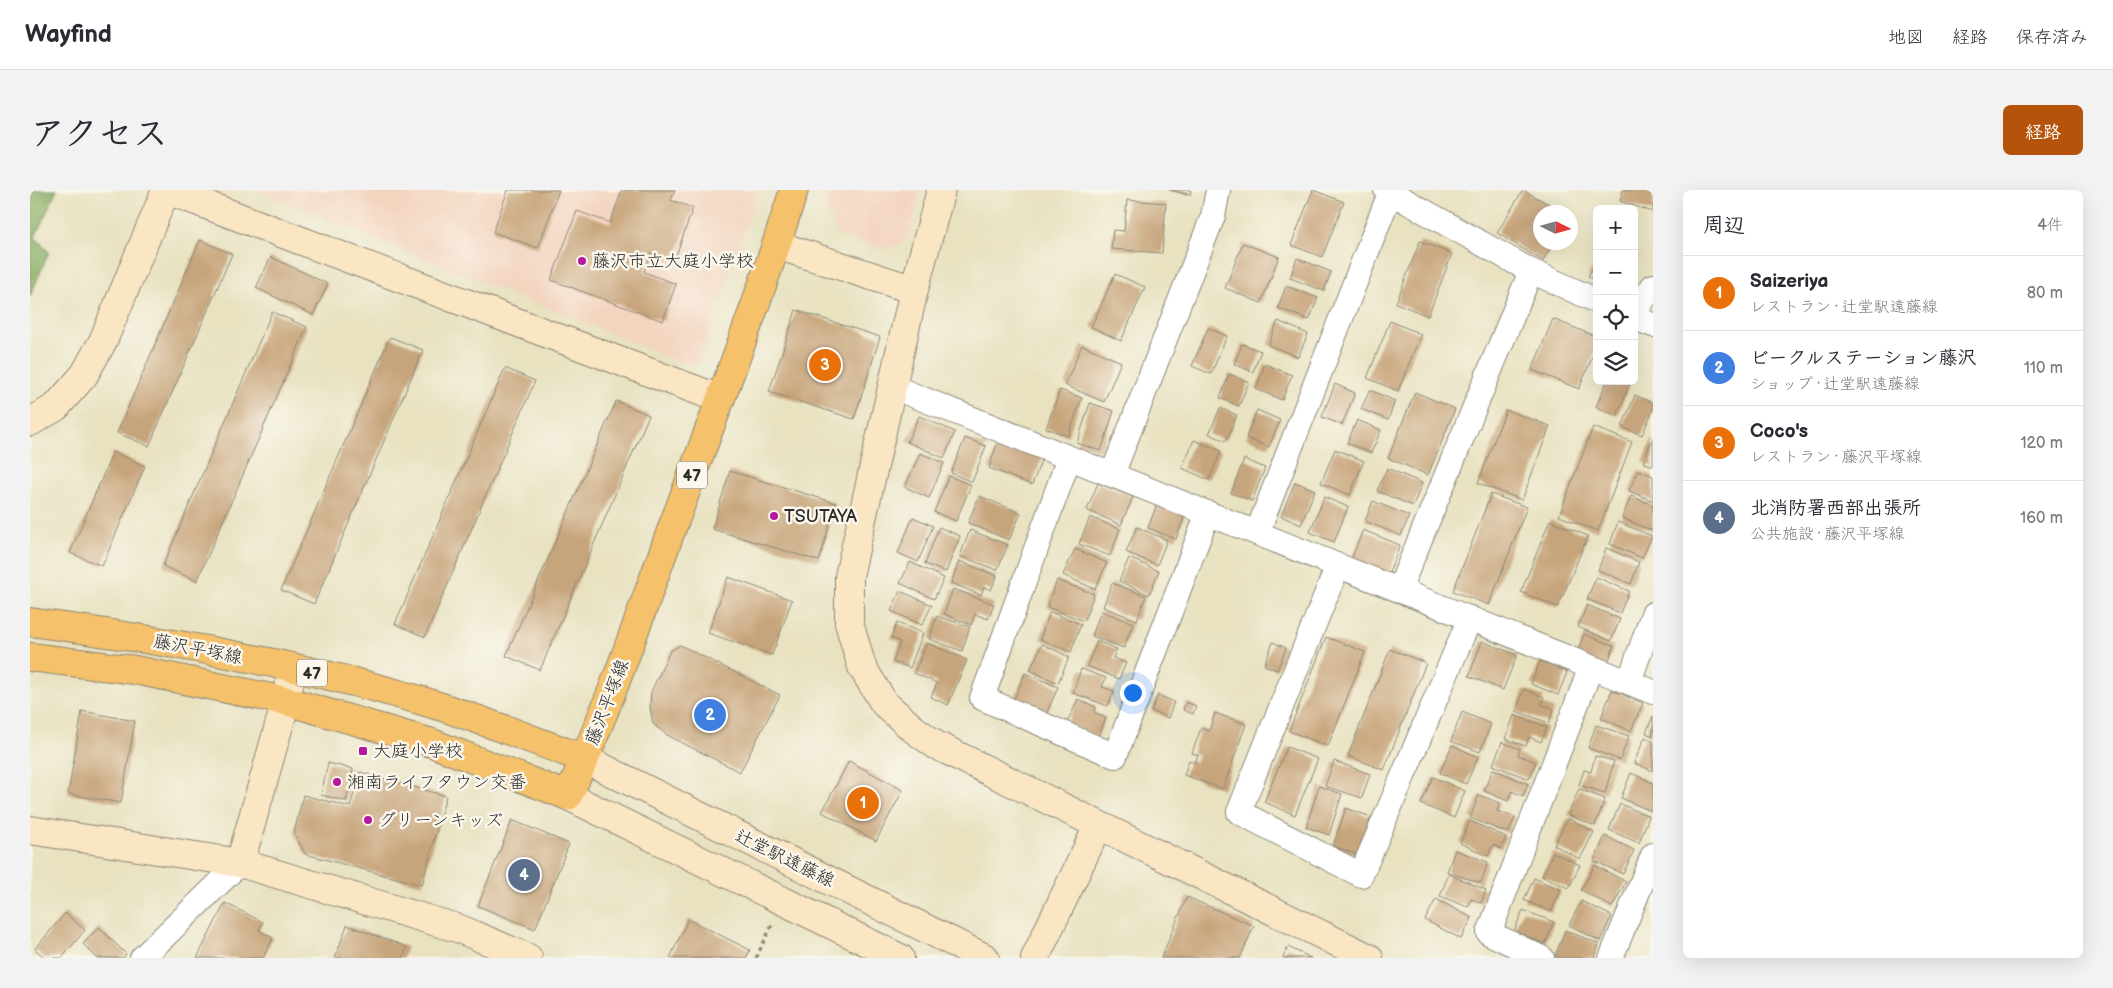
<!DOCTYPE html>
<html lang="ja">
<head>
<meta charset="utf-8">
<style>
	:root { --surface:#fff; --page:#f2f2f3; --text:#2b2b33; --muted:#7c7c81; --line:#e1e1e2; --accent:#b45309 }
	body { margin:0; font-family:"Balsamiq Sans","Klee One",sans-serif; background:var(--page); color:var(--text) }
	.controls { position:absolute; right:15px; top:15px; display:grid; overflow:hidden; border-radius:8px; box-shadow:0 5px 20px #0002 }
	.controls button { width:45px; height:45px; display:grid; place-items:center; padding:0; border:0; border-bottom:1px solid var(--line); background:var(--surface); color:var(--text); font:25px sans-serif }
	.compass { position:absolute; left:1503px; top:15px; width:45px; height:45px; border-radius:50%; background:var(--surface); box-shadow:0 5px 20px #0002; rotate:95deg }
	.you { position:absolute; left:1102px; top:502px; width:18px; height:18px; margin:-12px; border:4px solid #fff; border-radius:50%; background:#1a73e8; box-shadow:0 0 0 8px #1a73e833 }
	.badge { display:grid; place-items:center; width:32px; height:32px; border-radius:50%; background:var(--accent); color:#fff; font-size:16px; font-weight:700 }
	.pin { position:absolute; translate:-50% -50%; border:2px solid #fff; box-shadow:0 1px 5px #0006 }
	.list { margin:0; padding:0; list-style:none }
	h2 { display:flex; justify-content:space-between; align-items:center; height:65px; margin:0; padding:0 20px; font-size:21px }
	h2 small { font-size:16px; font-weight:400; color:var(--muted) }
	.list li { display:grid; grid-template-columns:32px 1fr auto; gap:15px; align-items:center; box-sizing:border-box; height:75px; padding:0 20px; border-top:1px solid var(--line) }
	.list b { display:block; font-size:19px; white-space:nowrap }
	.list p { margin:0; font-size:16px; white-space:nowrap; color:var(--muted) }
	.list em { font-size:16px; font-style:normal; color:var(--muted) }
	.icon { flex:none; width:28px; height:28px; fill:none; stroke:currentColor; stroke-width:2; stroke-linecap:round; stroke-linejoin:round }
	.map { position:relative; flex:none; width:1623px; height:768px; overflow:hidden; border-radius:8px }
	header { display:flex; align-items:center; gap:30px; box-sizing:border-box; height:70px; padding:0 25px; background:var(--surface); border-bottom:1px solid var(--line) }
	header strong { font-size:24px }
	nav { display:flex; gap:28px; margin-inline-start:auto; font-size:18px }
	.intro { display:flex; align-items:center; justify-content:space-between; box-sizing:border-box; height:120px; padding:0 30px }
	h1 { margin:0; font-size:35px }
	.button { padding:12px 22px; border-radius:8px; background:var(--accent); color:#fff; font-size:18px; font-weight:700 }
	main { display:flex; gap:30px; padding:0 30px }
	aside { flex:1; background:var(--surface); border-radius:8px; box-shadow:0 5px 20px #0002 }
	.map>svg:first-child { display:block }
</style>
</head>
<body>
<header>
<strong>Wayfind</strong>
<nav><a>地図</a><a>経路</a><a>保存済み</a></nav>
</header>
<div class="intro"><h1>アクセス</h1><a class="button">経路</a></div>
<main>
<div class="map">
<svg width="1623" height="768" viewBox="0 0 1623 768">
	<rect width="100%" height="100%" fill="#fbf7ec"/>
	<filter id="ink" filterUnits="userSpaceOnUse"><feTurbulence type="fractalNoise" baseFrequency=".02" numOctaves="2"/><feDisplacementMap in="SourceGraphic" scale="10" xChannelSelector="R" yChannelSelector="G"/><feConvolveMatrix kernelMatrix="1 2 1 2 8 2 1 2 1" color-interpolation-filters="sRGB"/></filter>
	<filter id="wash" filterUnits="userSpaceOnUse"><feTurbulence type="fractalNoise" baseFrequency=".0096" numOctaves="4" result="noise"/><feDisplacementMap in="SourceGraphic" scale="20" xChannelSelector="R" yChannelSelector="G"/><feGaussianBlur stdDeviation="1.12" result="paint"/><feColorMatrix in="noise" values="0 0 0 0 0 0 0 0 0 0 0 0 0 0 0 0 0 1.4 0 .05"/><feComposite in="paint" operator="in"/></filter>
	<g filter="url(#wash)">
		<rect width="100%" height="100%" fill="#e8e2c1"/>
		<path fill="#f3d4bf" d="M225,0H729L668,172L656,174Z
			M801,0H890L878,49L857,60L810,46L796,17Z"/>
		<path fill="#87ae64" stroke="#596c48" d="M0,0H27L5,47L19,62L0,107Z"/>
		<g id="blocks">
			<path fill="#c7a57b" d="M478,0H529L508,58L463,42Z
				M592,0H645L641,10L663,18L644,71L621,63L614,82L646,94L633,131L521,90L547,21L580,33Z
				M1139,0H1161L1160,5Z
				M1283,0L1314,12L1292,67L1261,55Z
				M1493,0L1533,22H1510V52H1524L1513,71L1467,43Z
				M1593,0H1623V22L1590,11Z
				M1097,10L1136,13L1132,63L1081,59L1083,40L1094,41Z
				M170,50L202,64L119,256L87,243Z
				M1390,51L1422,64L1398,126L1366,113Z
				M1213,53L1249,67L1231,113L1195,98Z
				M241,67L298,94L283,125L226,98Z
				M1267,68L1301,82L1294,101L1260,88Z
				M1567,71V91L1558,86Z
				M1085,84L1115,97L1091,151L1061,137Z
				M1256,96L1288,108L1279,130L1248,118Z
				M766,120L850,147L824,229L739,202Z
				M242,122L277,137L167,391L133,376Z
				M1523,129L1567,147V156L1549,199L1502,180Z
				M1248,131L1278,144L1268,167L1238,155Z
				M1360,131L1391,144L1368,201L1337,188Z
				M1178,138L1197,146L1181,184L1162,176Z
				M360,147L393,160L284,414L251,400Z
				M1212,154L1231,161L1223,182L1204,174Z
				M1052,155L1091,172L1074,212L1035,195Z
				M1235,174L1262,185L1252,210L1226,199Z
				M475,178L505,191L395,447L365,434Z
				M1199,184L1219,192L1209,216L1190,208Z
				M1577,191H1601L1587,226L1566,217Z
				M1305,194L1325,203L1312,235L1292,227Z
				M1030,200L1052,208L1038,246L1016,238Z
				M1340,200L1365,211L1358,230L1331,219Z
				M1385,202L1425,219L1398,285L1358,268Z
				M1605,205L1623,213V220L1612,245L1592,237Z
				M586,211L619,225L510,480L476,466Z
				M1060,213L1084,221L1071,261L1047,253Z
				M1190,218L1207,225L1196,251L1179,244Z
				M1227,220L1250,230L1239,257L1216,248Z
				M1476,220L1520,236L1492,310L1448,293Z
				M889,226L925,242L914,268L877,252Z
				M1327,230L1351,240L1341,263L1317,253Z
				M1563,237L1602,252L1568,341L1529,326Z
				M935,248L956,256L942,292L921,283Z
				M1623,248V276L1613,272Z
				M1164,250L1191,261L1179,290L1152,278Z
				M968,251L1012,268L1002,295L959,278Z
				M1305,259L1334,271L1320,305L1291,293Z
				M83,262L115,276L72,376L40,363Z
				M890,263L914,273L899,308L875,297Z
				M1214,269L1235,278L1222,311L1201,303Z
				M1357,278L1392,293L1383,316L1347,301Z
				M1608,280L1623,286V311L1599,301Z
				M700,281L806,313L789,371L682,339Z
				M919,286L941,295L926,331L904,322Z
				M1265,292L1285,300L1271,335L1251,326Z
				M1068,293L1103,307L1091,335L1057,320Z
				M1461,304L1497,317L1459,415L1423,401Z
				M949,306L991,323L979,350L938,333Z
				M1601,306L1623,315V341L1592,328Z
				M1294,307L1318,317L1304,352L1280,342Z
				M1343,311L1379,326L1371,346L1335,331Z
				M1127,314L1155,325L1146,349L1118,338Z
				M883,327L903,336L888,372L868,363Z
				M1060,327L1090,339L1080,366L1049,354Z
				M1520,330L1558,346L1528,417L1491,402Z
				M1588,332L1622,346L1612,368L1580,354Z
				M909,337L930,346L916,382L895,374Z
				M1107,337L1137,350L1127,375L1096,362Z
				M940,340L978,355L967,380L930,366Z
				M1333,340L1370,355L1358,385L1321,370Z
				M1576,358L1609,372L1601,394L1568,380Z
				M1045,359L1077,373L1065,399L1033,385Z
				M1099,368L1129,381L1119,405L1089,391Z
				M929,371L967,386L961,400L954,397L951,405L921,393Z
				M880,372L914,388L904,409L870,393Z
				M698,387L762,410L742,465L678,443Z
				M1566,387L1599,401L1590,423L1557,409Z
				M1027,390L1064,404L1054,431L1017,417Z
				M1082,393L1116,406L1107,430L1073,417Z
				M923,399L964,414L958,429L945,424L941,435L914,424Z
				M870,401L902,415L892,435L861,421Z
				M1557,415L1590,429L1581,451L1548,437Z
				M1071,421L1103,433L1094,458L1062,446Z
				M1020,422L1051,434L1041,462L1010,449Z
				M907,426L940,437L932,461L899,449Z
				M867,433L893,443L880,478L863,472L870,452L861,448Z
				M1554,444L1584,456L1576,478L1546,466Z
				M1296,447L1335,462L1298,556L1259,541Z
				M1067,451L1087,459L1083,468L1096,473L1089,489L1057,476Z
				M1452,451L1487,465L1473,500L1439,486Z
				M1243,452L1256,458L1247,480L1234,475Z
				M897,453L937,470L918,515L901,507L907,493L884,483Z
				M1012,454L1039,467L1028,493L1000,480Z
				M650,455L750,505L710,582L637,545L623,534L620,517L621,502L640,461Z
				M1360,459L1396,473L1354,580L1318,566Z
				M1510,471L1537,482L1528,505L1501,494Z
				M1051,479L1076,488L1072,497L1084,501L1078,516L1043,503Z
				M995,483L1028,497L1016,525L983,511Z
				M1494,499L1514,507L1511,514L1524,519L1519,533L1486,521Z
				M1582,500L1613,513L1601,541L1571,528Z
				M1128,505L1144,512L1138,528L1121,521Z
				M1048,509L1066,517L1064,522L1076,528L1068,547L1037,533Z
				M1156,512L1166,516L1163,524L1153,520Z
				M52,521L105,531L91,613L38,604Z
				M1432,522L1461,534L1450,562L1421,551Z
				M1185,523L1216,534L1193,599L1154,585L1159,570L1165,573L1168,565L1162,563L1171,538L1179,541Z
				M1484,525L1517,537L1511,552L1499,547L1496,556L1476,549Z
				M1623,526V546L1616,543Z
				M1566,535L1599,546L1590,570L1558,558Z
				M1615,547L1623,551V581L1604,573Z
				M1472,552L1490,559L1488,565L1506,572L1499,589L1463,575Z
				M1422,555L1448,567L1436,594L1410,583Z
				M1257,557L1288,569L1265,625L1234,612Z
				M1565,566L1584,571L1575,603L1549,595L1554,580L1561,582Z
				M819,571L873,600L846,651L792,622Z
				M1304,571L1340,584L1332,608L1295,596Z
				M298,573L323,579L316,611L291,605Z
				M1463,579L1498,594L1493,606L1482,601L1478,611L1454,601Z
				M330,582L416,606L392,695L275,664L264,643L273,605L320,617Z
				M1601,583L1623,593V616L1621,621L1591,608Z
				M1403,587L1435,601L1424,628L1391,614Z
				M1289,596L1312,604L1299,645L1276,637Z
				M1549,599L1575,609L1565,636L1538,625Z
				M1449,605L1470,613L1467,621L1485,627L1478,643L1440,628Z
				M1590,614L1619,626L1609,653L1579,640Z
				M1316,618L1341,627L1328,665L1303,656Z
				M1538,628L1564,642L1550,669L1524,655Z
				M482,630L539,654L505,739L448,716Z
				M1440,631L1476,647L1471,659L1463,655L1458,666L1430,653Z
				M1575,646L1604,660L1593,684L1564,671Z
				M1425,660L1458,672L1451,693L1417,682Z
				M1523,662L1550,675L1539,698L1512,686Z
				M1565,675L1596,692L1582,717L1551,700Z
				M1419,684L1456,700L1451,713L1441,709L1438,717L1410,706Z
				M1504,688L1531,700L1521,722L1494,710Z
				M1157,707L1224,736L1210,768H1131Z
				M1406,709L1442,728L1431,749L1395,730Z
				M1551,711L1582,726L1570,751L1539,735Z
				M195,713L233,732L229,740L243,748L233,768H167Z
				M1493,720L1524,732L1515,754L1484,741Z
				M35,723L55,740L32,768H15L5,759Z
				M658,729L720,760L716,768H640Z
				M317,735L377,757L373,768H305Z
				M69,737L96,764L93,768H67L53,754Z
				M1535,740L1569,754L1564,768H1530L1525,766Z
				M1258,757L1281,768H1253Z"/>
		</g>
	</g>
	<g filter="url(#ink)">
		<use href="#blocks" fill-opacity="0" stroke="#8a8676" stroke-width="1"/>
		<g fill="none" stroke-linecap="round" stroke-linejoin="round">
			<defs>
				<path id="street" d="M1356,0L1501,81L1567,111
					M1604,123L1623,96
					M1604,128L1623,135
					M863,197L1623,502
					M1039,268L952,508L1085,566L1178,323
					M1082,285L1183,26L1188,0
					M1227,343L1360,3
					M1308,375L1209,622L1331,685L1440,428
					M1369,400L1501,81
					M1599,492L1623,424
					M112,768L210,673
					M1512,768L1459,743L1561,477
					M1581,768L1623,665"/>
				<path id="secondary" d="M137,0L690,209
					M911,0L884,100L819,386V433L832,477L854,513L882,538L906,555L1339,768
					M747,55L884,100
					M0,232L26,217L54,185L73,151L136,0
					M555,569L955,768
					M538,606L870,768
					M0,640L210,673L430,739L498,768
					M210,673L256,511L262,478
					M1005,768L1068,636"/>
				<path id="primary" d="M0,432C139,451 278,475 412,517C460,533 508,552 555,569
					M0,467L105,480L256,511L402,553L538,606C578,519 609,428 642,338C684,226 728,114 764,0"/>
			</defs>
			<use href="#street" stroke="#8a8676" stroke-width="26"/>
			<use href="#secondary" stroke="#8a8676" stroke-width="30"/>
			<use href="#primary" stroke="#8a8676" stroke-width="30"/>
			<path stroke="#8a8676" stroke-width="3" stroke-dasharray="4 4" stroke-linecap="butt" d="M726,768L742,735"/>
			<use href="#street" stroke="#fff" stroke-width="24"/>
			<use href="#secondary" stroke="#fbe6c4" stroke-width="28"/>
			<use href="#primary" stroke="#f5c16b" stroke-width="28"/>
		</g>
	</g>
	<g fill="#b5179e" stroke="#fbf7ec" stroke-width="2">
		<circle cx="552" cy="71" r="5"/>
		<circle cx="744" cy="326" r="5"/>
		<rect x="328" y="556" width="10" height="10" rx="2.5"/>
		<circle cx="307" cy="592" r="5"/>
		<circle cx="338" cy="630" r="5"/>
	</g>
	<g text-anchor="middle" stroke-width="5" stroke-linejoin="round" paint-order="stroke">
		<g fill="#fbf7ec" stroke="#696865" stroke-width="1">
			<rect x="647" y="271.5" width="30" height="27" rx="4"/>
			<rect x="267" y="469.5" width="30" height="27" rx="4"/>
		</g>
		<g font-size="16" font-weight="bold" fill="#2b2b2b">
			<text x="662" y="291">47</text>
			<text x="282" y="489">47</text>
		</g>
		<g font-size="18" fill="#2b2b2b" stroke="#fbf7ec" text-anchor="start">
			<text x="562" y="77">藤沢市立大庭小学校</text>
			<text x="754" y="332">TSUTAYA</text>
			<text x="343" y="567">大庭小学校</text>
			<text x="317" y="598">湘南ライフタウン交番</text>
			<text x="348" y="636">グリーンキッズ</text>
		</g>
		<g font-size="18" fill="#2b2b2b" stroke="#fbf7ec">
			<text transform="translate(168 459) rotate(11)" y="6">藤沢平塚線</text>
			<text transform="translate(577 512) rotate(-69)" y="6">藤沢平塚線</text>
			<text transform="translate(755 668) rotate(26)" y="6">辻堂駅遠藤線</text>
		</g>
	</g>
</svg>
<div class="controls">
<button>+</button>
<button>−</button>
<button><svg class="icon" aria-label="locate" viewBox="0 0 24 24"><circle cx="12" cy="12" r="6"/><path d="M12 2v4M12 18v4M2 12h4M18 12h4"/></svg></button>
<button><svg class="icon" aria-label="layers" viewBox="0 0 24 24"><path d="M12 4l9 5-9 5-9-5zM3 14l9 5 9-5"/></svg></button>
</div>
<svg class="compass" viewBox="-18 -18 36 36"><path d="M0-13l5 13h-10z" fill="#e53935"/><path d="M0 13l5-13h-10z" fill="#7c7c81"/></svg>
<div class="you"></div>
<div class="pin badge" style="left:833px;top:613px;background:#e8710a">1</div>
<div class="pin badge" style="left:680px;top:525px;background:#3f7fe0">2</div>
<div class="pin badge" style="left:795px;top:175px;background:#e8710a">3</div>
<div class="pin badge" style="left:494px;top:685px;background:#5c6f8a">4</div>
</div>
<aside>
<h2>周辺<small>4件</small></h2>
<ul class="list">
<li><span class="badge" style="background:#e8710a">1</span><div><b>Saizeriya</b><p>レストラン · 辻堂駅遠藤線</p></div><em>80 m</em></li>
<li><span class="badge" style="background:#3f7fe0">2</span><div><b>ビークルステーション藤沢</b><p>ショップ · 辻堂駅遠藤線</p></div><em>110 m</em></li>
<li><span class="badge" style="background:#e8710a">3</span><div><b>Coco's</b><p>レストラン · 藤沢平塚線</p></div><em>120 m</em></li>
<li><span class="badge" style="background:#5c6f8a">4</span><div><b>北消防署西部出張所</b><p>公共施設 · 藤沢平塚線</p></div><em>160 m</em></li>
</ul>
</aside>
</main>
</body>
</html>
